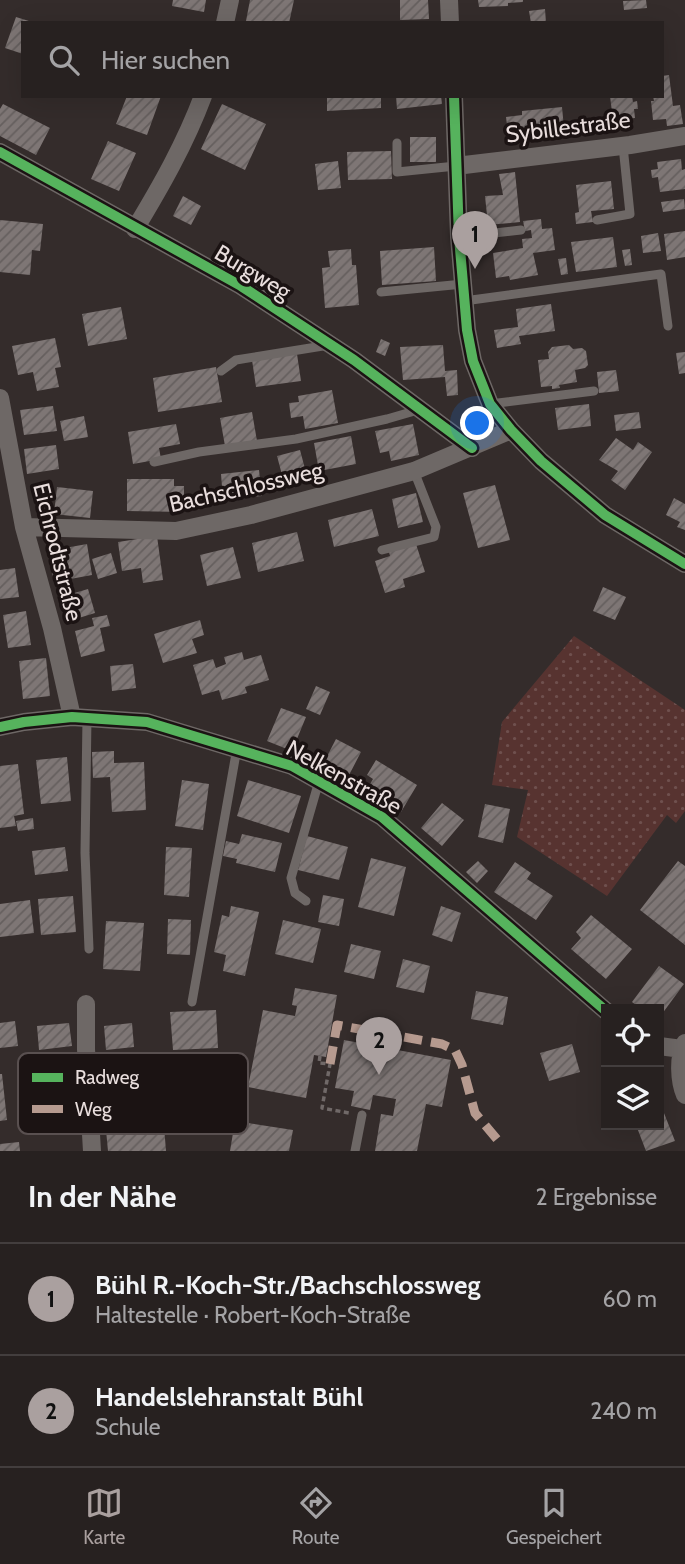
<!DOCTYPE html>
<html lang="de">
<head>
<meta charset="utf-8">
<style>
	:root { --surface:#272120; --page:#2f2929; --text:#f1f3f6; --muted:#a4a3a5; --line:#433e3e; --accent:#aaa09f }
	body { margin:0; font-family:Cabin,sans-serif; background:var(--page); color:var(--text) }
	.controls { position:absolute; right:21px; bottom:21px; display:grid; overflow:hidden; border-radius:0px; box-shadow:0 7px 28px #0002 }
	.controls button { width:63px; height:63px; display:grid; place-items:center; padding:0; border:0; border-bottom:2px solid var(--line); background:var(--surface); color:var(--text); font:35px sans-serif }
	.you { position:absolute; left:478px; top:424px; width:24px; height:24px; margin:-18px; border:5px solid #fff; border-radius:50%; background:#1a73e8; box-shadow:0 0 0 10px #1a73e833 }
	.badge { display:grid; place-items:center; width:46px; height:46px; border-radius:50%; background:var(--accent); color:#111; font-size:23px; font-weight:700 }
	.pin { position:absolute; translate:-50% -58px; filter:drop-shadow(0 2px 4px #0008) }
	.pin::after { content:''; position:absolute; top:37px; width:24px; height:21px; background:inherit; clip-path:polygon(0 0,100% 0,50% 100%) }
	.list { margin:0; padding:0; list-style:none }
	h2 { display:flex; justify-content:space-between; align-items:center; height:91px; margin:0; padding:0 28px; font-size:30px }
	h2 small { font-size:23px; font-weight:400; color:var(--muted) }
	.list li { display:grid; grid-template-columns:46px 1fr auto; gap:21px; align-items:center; box-sizing:border-box; height:112px; padding:0 28px; border-top:2px solid var(--line) }
	.list b { display:block; font-size:26px; white-space:nowrap }
	.list p { margin:0; font-size:23px; white-space:nowrap; color:var(--muted) }
	.list em { font-size:23px; font-style:normal; color:var(--muted) }
	.icon { flex:none; width:38px; height:38px; fill:none; stroke:currentColor; stroke-width:2; stroke-linecap:round; stroke-linejoin:round }
	.map { position:relative; flex:none; width:685px; height:1151px; overflow:hidden }
	.search { position:absolute; background:var(--surface); box-shadow:0 7px 28px #0002; left:21px; right:21px; top:21px; height:77px; display:flex; align-items:center; gap:18px; box-sizing:border-box; padding:0 24px; border-radius:0px; color:var(--muted); font-size:26px }
	.sheet { height:315px; background:var(--surface) }
	nav { display:flex; justify-content:space-around; align-items:center; box-sizing:border-box; height:98px; border-top:2px solid var(--line); background:var(--surface); font-size:19px; color:var(--muted) }
	nav a { display:grid; justify-items:center; gap:4px }
	nav .on { color:var(--accent) }
	.map>svg:first-child { display:block }
</style>
</head>
<body>
<div class="map">
<svg width="685" height="1151" viewBox="0 0 685 1151">
	<defs>
		<pattern id="grass-dots" width="8" height="8" patternUnits="userSpaceOnUse" patternTransform="scale(1.75)"><rect width="8" height="8" fill="#573330"/><path d="M2 2h.1M6 6h.1" fill="none" stroke="#6f504e" stroke-width="1.8" stroke-linecap="round"/></pattern>
		<pattern id="building-hatch" width="6" height="6" patternUnits="userSpaceOnUse" patternTransform="scale(1.75)"><rect width="6" height="6" fill="#7e7675"/><path d="M-1 1l2-2M0 6l6-6M5 7l2-2" fill="none" stroke="#655f5e"/></pattern>
	</defs>
	<rect width="100%" height="100%" fill="#342c2b"/>
	<path fill="url(#grass-dots)" d="M574,636L685,710V811L676,823L667,815L607,896L517,837L528,790L492,785L502,722Z"/>
	<path fill="url(#building-hatch)" d="M173,0H206L204,12L172,6Z
		M250,0H294L289,23L246,21Z
		M400,0H428L429,19L400,20Z
		M478,0H523V2L508,3V6L479,7Z
		M646,0L647,8L624,10L623,1Z
		M545,9L546,23H531L529,11Z
		M16,17L32,22L23,23V54L5,48Z
		M669,75L673,106L680,105L683,124L667,126L666,119L653,120L651,101H654L653,96H662V76Z
		M127,96H161L147,135L116,124Z
		M327,96H381V108L327,111Z
		M396,96H441L442,104L397,109Z
		M610,96H632L633,102L637,101L638,109H634L635,118L613,120Z
		M3,104L50,128L36,155L0,136V109Z
		M222,104L266,124L245,170L201,149Z
		M562,107L564,128L524,130L508,133L506,117L522,115V111Z
		M410,137H436V162H410Z
		M108,141L136,153L119,191L91,179Z
		M391,151L392,179L348,180L347,152Z
		M681,159L682,170L685,169V189L660,192L658,177L652,178L651,170L658,169L657,162Z
		M338,161L341,188L318,190L315,164Z
		M515,172L520,222L488,225L485,196L503,195L499,174Z
		M611,181L614,209L591,211L593,222L576,224L575,213L579,212L576,185Z
		M183,196L201,206L191,225L173,216Z
		M684,199L685,209L663,212L661,202Z
		M541,219L542,229L552,228L555,250L533,253L538,275L510,280L509,276L496,278L493,253L523,248L522,239L532,238L531,230L525,231L523,221Z
		M0,220L43,224L40,251L32,250L30,275L0,272Z
		M685,231V257L667,260L664,234Z
		M658,233L661,251L643,253L641,236Z
		M613,237L617,267L576,272L571,242Z
		M434,247L436,281L382,285L380,251Z
		M351,249L352,265H356L359,305L325,308L322,268L330,267L328,251Z
		M630,249L632,265L625,266L622,250Z
		M566,258L568,274L561,275L558,259Z
		M551,304L555,331L519,336L521,344L497,348L494,330L518,327L516,309Z
		M121,307L127,339L88,346L82,314Z
		M55,338L61,367L55,368L59,387L37,391L33,372L18,375L12,346Z
		M381,339L390,343L385,356L376,352Z
		M443,345L445,371L457,370L458,395L447,396L445,377L403,380L400,347Z
		M569,345L573,349L582,348L586,351L588,365L585,368L575,370L577,382L559,385L560,388L552,389V386L541,387L538,360L549,359L548,352L552,347Z
		M685,352V373L679,374L676,353Z
		M297,354L301,381L256,387L252,360Z
		M216,367L222,402L158,412L153,378Z
		M616,370L619,391L599,393L597,372Z
		M332,390L338,423L305,429L303,416L291,418L289,403L299,402L298,396Z
		M589,404L591,426L558,430L555,408Z
		M53,406L57,431L24,435L20,410Z
		M252,412L257,441L225,446L220,418Z
		M639,412L641,428L616,431L614,415Z
		M84,416L88,437L64,441L60,421Z
		M176,424L180,444L159,448L161,459L133,464L128,432Z
		M413,424L419,455L391,461L389,451L380,453L375,431Z
		M351,436L356,464L319,471L314,443Z
		M616,438L633,450L638,442L652,452L625,490L611,480L618,471L599,460Z
		M56,445L59,469L27,474L24,449Z
		M300,450L308,480L285,486L277,456Z
		M259,470L262,496L223,500L221,474Z
		M127,479H174V486H184V512L127,511Z
		M495,485L510,540L478,548L463,493Z
		M57,487L93,491L90,518L54,514Z
		M416,493L423,522L398,528L392,499Z
		M674,498L685,504V530L677,527L680,522L666,515Z
		M372,509L379,536L334,547L328,520Z
		M297,532L304,561L258,572L252,543Z
		M157,536L163,580L143,583L141,568L122,571L118,542Z
		M87,544L92,575L54,582L48,551Z
		M416,544L425,572L403,579L405,587L385,593L375,561L390,556L389,552Z
		M233,547L241,578L207,586L200,555Z
		M111,553L117,573L98,579L92,559Z
		M15,568L19,597L0,599V570Z
		M603,587L626,597L615,620L593,611Z
		M88,589L95,613L69,621L61,597Z
		M26,611L31,645L8,648L3,615Z
		M107,615L110,626L100,628L105,651L81,657L75,631L94,626L92,618Z
		M200,620L204,635L192,639L197,653L163,663L154,634Z
		M242,652L244,660L261,655L269,680L245,687L247,693L222,700L219,690L202,695L193,665L213,659L216,668L226,664L224,657Z
		M46,658L50,696L23,699L19,661Z
		M133,664L136,688L112,691L110,666Z
		M316,686L330,692L320,715L306,709Z
		M281,708L306,717L292,751L267,741Z
		M336,739L361,752L347,779L322,766Z
		M114,751V763L144,762L146,810L112,812L110,777L93,778L92,752Z
		M67,757L71,801L41,804L36,760Z
		M376,760L417,785L401,812L366,791L373,779L367,775Z
		M18,764L24,814L14,816L16,826L0,828V766Z
		M182,780L209,784L203,830L175,826Z
		M248,780L301,796L289,833L237,816Z
		M442,803L464,820L442,846L421,828Z
		M485,804L510,809L503,843L478,837Z
		M33,818L34,829L18,831L16,821Z
		M242,834L282,843L275,872L236,863L237,859L223,856L226,841L239,844Z
		M307,836L348,847L339,880L298,870Z
		M65,847L68,871L35,875L32,851Z
		M166,847L192,848L189,897L164,895Z
		M371,858L406,867L394,916L358,907Z
		M478,861L488,871L477,883L466,872Z
		M678,861L685,866V945L640,910Z
		M515,862L531,873L527,879L553,896L536,920L494,892Z
		M323,895L344,899L339,926L318,922Z
		M73,896L76,932L41,935L38,899Z
		M30,900L34,933L0,937V904Z
		M231,906L259,912L245,976L223,971L226,955L214,952L222,915L229,917Z
		M441,906L461,913L452,942L432,935Z
		M591,915L632,949L606,979L571,949L581,938L576,932Z
		M168,919L191,920L190,955L167,954Z
		M283,920L321,929L313,963L275,954Z
		M106,921L144,923L140,971L103,969Z
		M351,944L381,951L374,979L344,972Z
		M403,959L430,966L424,993L396,987Z
		M659,966L684,984L659,1018V1009H641L632,1002Z
		M295,988L337,995L326,1057L314,1055L306,1098L248,1087L263,1010L295,1016L297,1006L292,1005Z
		M476,991L508,997L503,1025L471,1019Z
		M216,1010L218,1048L173,1050L170,1012Z
		M15,1021L18,1046L0,1048V1023Z
		M69,1023L72,1046L39,1050L37,1026Z
		M132,1023L134,1047L106,1050L104,1026Z
		M344,1040L451,1060L442,1107L426,1104L417,1151H375L381,1114L393,1116L396,1099L373,1095L370,1110L351,1106L354,1091L335,1088Z
		M572,1044L580,1072L549,1081L540,1053Z
		M0,1074H2L7,1120L0,1121Z
		M70,1093L73,1123L49,1126V1132L36,1134L32,1096Z
		M662,1108L675,1141L646,1151L636,1125H659V1110Z
		M235,1121L293,1130L289,1151H230Z
		M164,1126L166,1151H108L106,1130Z
		M19,1142L20,1151H0V1144Z"/>
	<g fill="none" stroke-linecap="round" stroke-linejoin="round">
		<path stroke="#706968" stroke-width="3.5" stroke-dasharray="5 3.5" stroke-linecap="butt" d="M320,1056L319,1063L330,1064L322,1108L349,1113"/>
		<path stroke="#6e6866" stroke-width="9" d="M397,143V172L456,166
			M597,220L630,214L623,146
			M459,237L521,230
			M381,292L463,284
			M464,301L661,274L668,326
			M221,371L236,360L329,345
			M490,404L594,391
			M154,462L199,452L296,439L387,419L418,410
			M382,550L434,537L436,527L414,471
			M87,718L85,853L89,949
			M306,901L295,893L291,878L319,781
			M192,1002L237,748
			M355,1151L362,1115"/>
		<path stroke="#6e6866" stroke-width="18" d="M449,0L450,23
			M225,23L230,0
			M454,96L459,237L467,330L473,361L490,404L511,430L541,461L605,515L685,564
			M0,152L241,286L354,360L472,448
			M456,166L630,145L685,136
			M135,229C161,186 185,144 203,96
			M0,398L24,527L52,628L72,717
			M24,527L176,531L251,515L414,471L511,430
			M0,727L24,722L72,717L147,722L292,766L382,817L606,1011
			M86,1004V1049L92,1151
			M685,1043C678,1057 679,1081 685,1095
			M659,1046L682,1049"/>
		<path stroke="#b69a8f" stroke-width="9" stroke-dasharray="18 9" stroke-linecap="butt" d="M330,1064L337,1025L442,1044L455,1050L462,1065L475,1113L501,1144"/>
		<defs>
			<path id="cycleway" d="M454,96L459,237L467,330L473,361L490,404L511,430L541,461L605,515L685,564
				M0,152L241,286L354,360L472,448
				M0,727L24,722L72,717L147,722L292,766L382,817L606,1011"/>
		</defs>
		<use href="#cycleway" stroke="#1b1313" stroke-width="15"/>
		<use href="#cycleway" stroke="#56b35d" stroke-width="10"/>
	</g>
	<g text-anchor="middle" stroke-width="7" stroke-linejoin="round" paint-order="stroke">
		<g font-size="23" fill="#e9dedd" stroke="#1b1313">
			<text transform="translate(568 127) rotate(-7)" y="8">Sybillestraße</text>
			<text transform="translate(253 272) rotate(31)" y="8">Burgweg</text>
			<text transform="translate(246 487) rotate(-13)" y="8">Bachschlossweg</text>
			<text transform="translate(58 552) rotate(76)" y="8">Eichrodtstraße</text>
			<text transform="translate(344 777) rotate(29)" y="8">Nelkenstraße</text>
		</g>
	</g>
	<rect x="18" y="1053" width="230" height="81" rx="10" fill="#1b1313" stroke="#595050" stroke-width="2"/>
	<rect x="32" y="1073" width="31" height="9" fill="#56b35d"/>
	<rect x="32" y="1105" width="31" height="8" fill="#b69a8f"/>
	<g font-size="19" fill="#e9dedd">
		<text x="75" y="1084">Radweg</text>
		<text x="75" y="1116">Weg</text>
	</g>
</svg>
<div class="controls">
<button><svg class="icon" aria-label="locate" viewBox="0 0 24 24"><circle cx="12" cy="12" r="6"/><path d="M12 2v4M12 18v4M2 12h4M18 12h4"/></svg></button>
<button><svg class="icon" aria-label="layers" viewBox="0 0 24 24"><path d="M12 4l9 5-9 5-9-5zM3 14l9 5 9-5"/></svg></button>
</div>
<div class="you"></div>
<div class="pin badge" style="left:475px;top:269px">1</div>
<div class="pin badge" style="left:379px;top:1075px">2</div>
<div class="search"><svg class="icon" aria-label="search" viewBox="0 0 24 24"><circle cx="10" cy="10" r="6"/><path d="M15 15l6 6"/></svg>Hier suchen</div>
</div>
<section class="sheet">
<h2>In der Nähe<small>2 Ergebnisse</small></h2>
<ul class="list">
<li><span class="badge">1</span><div><b>Bühl R.-Koch-Str./Bachschlossweg</b><p>Haltestelle · Robert-Koch-Straße</p></div><em>60 m</em></li>
<li><span class="badge">2</span><div><b>Handelslehranstalt Bühl</b><p>Schule</p></div><em>240 m</em></li>
</ul>
</section>
<nav>
<a class="on"><svg class="icon" aria-label="map" viewBox="0 0 24 24"><path d="M3 6l6-2 6 2 6-2v14l-6 2-6-2-6 2zM9 4v14M15 6v14"/></svg>Karte</a>
<a><svg class="icon" aria-label="directions" viewBox="0 0 24 24"><path d="M12 3l9 9-9 9-9-9zM9 14v-3h6M13 9l2 2-2 2"/></svg>Route</a>
<a><svg class="icon" aria-label="saved" viewBox="0 0 24 24"><path d="M7 4h10v16l-5-4-5 4z"/></svg>Gespeichert</a>
</nav>
</body>
</html>
